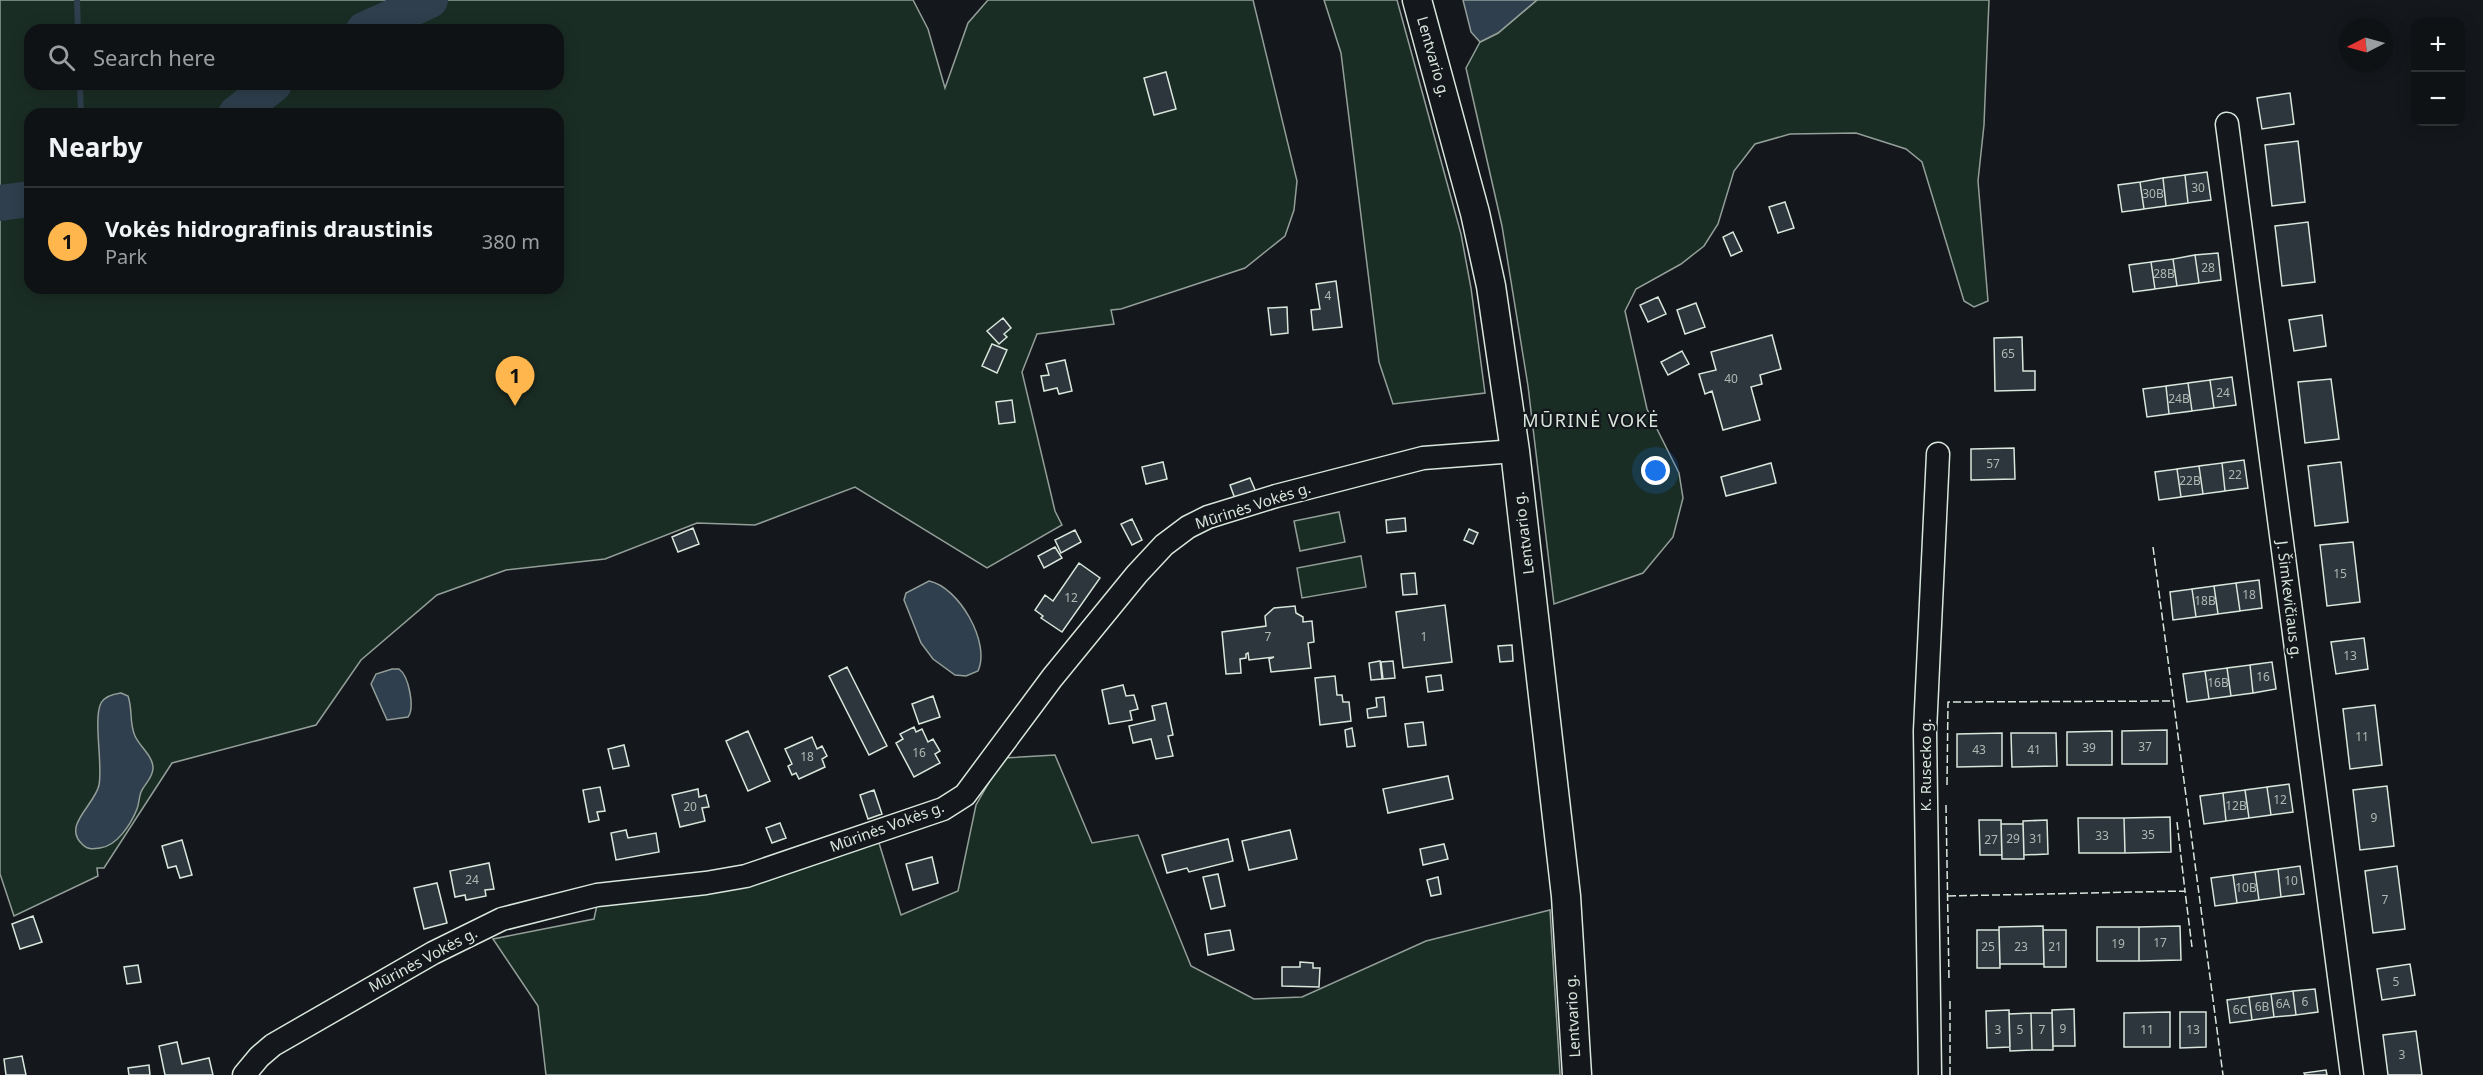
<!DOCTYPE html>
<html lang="en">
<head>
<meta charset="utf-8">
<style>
	:root { --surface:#0f1215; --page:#181b1e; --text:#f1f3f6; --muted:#9b9ea0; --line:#2f3234; --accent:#ffb74d }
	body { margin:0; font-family:"Noto Sans",sans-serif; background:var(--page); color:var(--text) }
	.controls { position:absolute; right:18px; top:18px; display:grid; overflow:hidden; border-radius:12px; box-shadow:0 3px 15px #0003 }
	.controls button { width:54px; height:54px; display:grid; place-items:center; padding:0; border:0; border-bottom:2px solid var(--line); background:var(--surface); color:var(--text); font:30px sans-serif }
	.compass { position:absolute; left:2339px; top:18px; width:54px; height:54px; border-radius:50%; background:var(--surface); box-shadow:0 3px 15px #0003; rotate:264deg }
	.you { position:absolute; left:1656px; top:471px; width:21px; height:21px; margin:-15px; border:4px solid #fff; border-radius:50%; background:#1a73e8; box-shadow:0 0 0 9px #1a73e833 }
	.badge { display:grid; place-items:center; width:39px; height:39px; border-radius:50%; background:var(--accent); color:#111; font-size:20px; font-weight:700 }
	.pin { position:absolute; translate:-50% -50px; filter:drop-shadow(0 2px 3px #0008) }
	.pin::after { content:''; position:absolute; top:32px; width:21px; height:18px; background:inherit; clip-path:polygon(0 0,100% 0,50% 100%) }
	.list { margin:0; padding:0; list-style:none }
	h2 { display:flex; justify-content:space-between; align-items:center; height:78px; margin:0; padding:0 24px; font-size:26px }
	h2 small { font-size:20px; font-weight:400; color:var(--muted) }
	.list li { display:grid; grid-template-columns:39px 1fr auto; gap:18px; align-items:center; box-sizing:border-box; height:108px; padding:0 24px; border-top:2px solid var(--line) }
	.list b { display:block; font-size:22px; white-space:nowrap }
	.list p { margin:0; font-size:20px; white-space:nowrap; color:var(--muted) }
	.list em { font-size:20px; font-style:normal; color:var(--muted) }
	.icon { flex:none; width:33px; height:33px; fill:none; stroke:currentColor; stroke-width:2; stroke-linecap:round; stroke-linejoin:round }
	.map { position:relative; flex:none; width:2483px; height:1075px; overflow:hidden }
	.search { position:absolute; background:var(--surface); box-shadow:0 3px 15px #0003; left:24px; top:24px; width:540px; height:66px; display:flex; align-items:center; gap:15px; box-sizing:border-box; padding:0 21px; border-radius:18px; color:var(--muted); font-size:22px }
	.panel { position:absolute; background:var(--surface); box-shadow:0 3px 15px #0003; left:24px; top:108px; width:540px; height:186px; border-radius:18px }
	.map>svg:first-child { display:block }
</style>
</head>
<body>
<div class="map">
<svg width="2483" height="1075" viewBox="0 0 2483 1075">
	<rect width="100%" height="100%" fill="#14181c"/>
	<path fill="#1a2d24" stroke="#939e99" stroke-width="1.5" fill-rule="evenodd" d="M0,0H913L928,29L945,88L968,23L988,0H1253L1297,181L1294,210L1285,236L1245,268L1121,309L1111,310L1114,324L1037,334L1022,372L1055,511L1062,525L987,568L855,487L755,525L697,523L605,559L506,570L437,595L361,660L316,725L172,763L104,868H97L98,876L14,916L0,874ZM30,30H558V84H30ZM30,114H558V288H30Z
		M1324,0H1397L1461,234L1471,288L1485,393L1393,404L1379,362L1341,53Z
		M1537,0H1989L1984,125L1978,181L1988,301L1974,307L1964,301L1922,162L1906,149L1856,133L1790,134L1755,144L1734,171L1718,224L1704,246L1681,264L1636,289L1625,311L1647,409L1679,473L1683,498L1673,537L1643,573L1554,604L1528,386L1502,226L1466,68L1480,42L1498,33Z
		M1339,512L1345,542L1300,551L1294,521Z
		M1361,556L1366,587L1302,598L1297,568Z
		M1055,755L1092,843L1138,835L1191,966L1254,999L1302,997L1426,941L1550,910L1560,1075H546L538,1006L493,939L594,919L597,905L879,843L901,915L958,891L976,805L1003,758Z"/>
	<path fill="#2f3f4d" stroke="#939e99" stroke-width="1.5" d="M1463,0H1537L1498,33L1480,42L1471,32Z
		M929,581C959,587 991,643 978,671L966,676L955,675L933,659L921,643L904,600L906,593Z
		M392,669H399C409,676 415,708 408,717L387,720L371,684L376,674Z
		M121,693L128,696C133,710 129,723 135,736C140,747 153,756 153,768C153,778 145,783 141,792C139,797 139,804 137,809C131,824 117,846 100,848C94,849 88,850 83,845C61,826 95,805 99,785C103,764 93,719 101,703C105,696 113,694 121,693Z"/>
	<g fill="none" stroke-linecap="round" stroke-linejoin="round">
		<path stroke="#2f3f4d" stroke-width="6" d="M77,0L78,30
			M80,84L81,114"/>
		<path stroke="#2f3f4d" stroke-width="36" d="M364,30L430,0
			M236,114L274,84
			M0,203L30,199"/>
	</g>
	<path fill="#2c363c" stroke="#d8e6dc" stroke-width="1.5" d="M1166,72L1176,109L1154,115L1144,78Z
		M2290,93L2294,124L2262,129L2257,98Z
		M2298,141L2305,202L2272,206L2265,145Z
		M2207,172L2211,200L2188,203L2185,175Z
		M2185,175L2188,203L2166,206L2163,178Z
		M2163,178L2166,206L2144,209L2140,182Z
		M2140,182L2144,209L2122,212L2118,185Z
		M1785,202L1794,228L1778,233L1769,207Z
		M2308,222L2315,282L2282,286L2275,226Z
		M1733,232L1742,251L1731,256L1723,237Z
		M2218,253L2221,280L2199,283L2195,255Z
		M2195,255L2199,283L2177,286L2173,259Z
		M2173,259L2177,286L2155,289L2151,262Z
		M2151,262L2155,289L2133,292L2129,265Z
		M1336,281L1342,327L1313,330L1311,310L1320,309L1316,284Z
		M1658,297L1666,314L1648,322L1640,305Z
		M1696,303L1705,327L1685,334L1677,310Z
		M1287,307L1288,333L1271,335L1268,308Z
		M2322,315L2326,346L2294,351L2289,320Z
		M1003,318L1011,328L1004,334L1007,337L999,344L987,331Z
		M1772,335L1781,369L1760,375L1762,384L1751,387L1760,420L1723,430L1712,391L1705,394L1699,374L1716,370L1711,352Z
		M2022,337L2023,371H2035V390L1995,391L1994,338Z
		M992,344L1007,350L997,373L982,366Z
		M1682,351L1689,364L1668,375L1661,362Z
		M1065,360L1072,391L1059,394L1057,388L1044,391L1041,376L1049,375L1046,364Z
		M2232,377L2236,405L2214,408L2210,380Z
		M2331,379L2339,439L2305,443L2298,382Z
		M2210,380L2214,408L2192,411L2188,383Z
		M2188,383L2192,411L2169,414L2166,386Z
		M2166,386L2169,414L2147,417L2143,389Z
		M1012,400L1015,422L999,424L996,402Z
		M2014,448L2015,479L1971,480V449Z
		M2244,460L2248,488L2225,491L2222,463Z
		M1163,462L1167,479L1146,484L1142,467Z
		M2341,462L2348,522L2315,526L2308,466Z
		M1771,463L1776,483L1726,496L1721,477Z
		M2222,463L2225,491L2203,494L2199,466Z
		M2199,466L2203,494L2181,497L2177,469Z
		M2177,469L2181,497L2159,500L2155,472Z
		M1250,478L1256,492L1235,499L1230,485Z
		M1405,518L1406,531L1387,533L1386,520Z
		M1132,519L1142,540L1132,545L1121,524Z
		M693,528L699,544L678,552L672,537Z
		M1469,529L1478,533L1473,544L1464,540Z
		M1075,530L1081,542L1061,553L1055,540Z
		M2353,542L2360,602L2327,606L2320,545Z
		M1055,547L1062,558L1044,568L1038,556Z
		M1079,563L1100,578L1062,632L1041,618L1043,616L1035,610L1045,595L1053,601Z
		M1415,573L1417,594L1403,595L1401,574Z
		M2259,580L2262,608L2240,611L2236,583Z
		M2236,583L2240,611L2218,614L2214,586Z
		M2214,586L2218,614L2196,617L2192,589Z
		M2192,589L2196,617L2173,620L2170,592Z
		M1445,605L1452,662L1403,668L1396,612Z
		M1295,606L1296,613L1303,617V622L1312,621L1314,642L1308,643L1311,668L1271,672L1269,659L1274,657L1249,660L1248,653L1246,654V658L1240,659L1241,673L1226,674L1222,632L1266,626L1265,616L1274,608Z
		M2364,638L2368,669L2336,674L2331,642Z
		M1512,645L1513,661L1500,662L1498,646Z
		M1380,661L1382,679L1371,680L1369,663Z
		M1393,661L1395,678L1383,679L1381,662Z
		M2272,662L2276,689L2253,693L2250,665Z
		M2250,665L2253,693L2231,696L2227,668Z
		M847,667L887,746L869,755L829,676Z
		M2227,668L2231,696L2209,699L2205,671Z
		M2205,671L2209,699L2187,702L2183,674Z
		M1441,675L1443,690L1428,692L1426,677Z
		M1335,676L1337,695H1342L1343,702H1349L1351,721L1320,725L1315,678Z
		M1123,685L1126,696L1134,695L1138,709L1130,711L1132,720L1109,724L1102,690Z
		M933,696L940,717L919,724L912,704Z
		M1384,697L1386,716L1368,718L1367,709L1377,707L1376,698Z
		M1166,703L1173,735L1168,736L1173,756L1156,759L1151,739L1133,743L1129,726L1155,720L1152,706Z
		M2375,705L2382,765L2350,769L2343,709Z
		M1423,722L1426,745L1408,747L1405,724Z
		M914,727L916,732L922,729L928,742L933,739L940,751L935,754L940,763L914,777L896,743L903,739L900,734Z
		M1352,728L1355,746L1347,747L1345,730Z
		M2167,730V764H2122V731Z
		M748,731L770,781L748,791L726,741Z
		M2112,731V765H2067V732Z
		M2002,733V766L1957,767V734Z
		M2011,733H2056L2057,766L2012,767Z
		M812,737L817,749L822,746L827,756L822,759L825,767L799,779L796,773L792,775L788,766L792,764L785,749Z
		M624,745L629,766L613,769L608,749Z
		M1448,776L1453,799L1388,813L1383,789Z
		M2289,784L2293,812L2271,815L2267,787Z
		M2387,786L2394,846L2360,850L2353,790Z
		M600,787L605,811L597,812L599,820L589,822L583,790Z
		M2267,787L2271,815L2249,818L2245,790Z
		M698,789L699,797L706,795L709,807L702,808L705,821L680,827L672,795Z
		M874,790L882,814L868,819L860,795Z
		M2245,790L2249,818L2226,821L2223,793Z
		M2223,793L2226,821L2204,824L2200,796Z
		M2170,817L2171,852L2125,853L2124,818Z
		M2078,818H2124L2125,853H2079Z
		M1979,820H2001L2002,855H1980Z
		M2047,820L2048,854L2024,855L2023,821Z
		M780,823L786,838L772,843L766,828Z
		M2001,824H2023L2024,859H2002Z
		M626,830L628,838L656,833L659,852L616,860L611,833Z
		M1290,830L1297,859L1249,870L1242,841Z
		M1228,839L1233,861L1189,872L1187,868L1167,873L1162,855Z
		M182,840L192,875L180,878L176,866L168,868L162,846Z
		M1444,844L1448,859L1423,865L1420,849Z
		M932,857L938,883L913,890L906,864Z
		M489,863L494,889L485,890L486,896L466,900L465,895L455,897L450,871Z
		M2300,866L2304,894L2281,897L2278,869Z
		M2397,866L2405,929L2373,933L2365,871Z
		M2278,869L2281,897L2259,900L2255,872Z
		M2255,872L2259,900L2237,903L2233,875Z
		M1218,874L1225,906L1211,909L1203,877Z
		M2233,875L2237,903L2215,906L2211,878Z
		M1438,877L1441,894L1431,896L1427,880Z
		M437,883L447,923L424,929L414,888Z
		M33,916L42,942L20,949L12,924Z
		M2043,926L2044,964H2000L1999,927Z
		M2180,926L2181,960L2139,961V927Z
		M2097,927H2139V961H2097Z
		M1230,930L1234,950L1208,955L1205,934Z
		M1977,930H1999L2000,968H1977Z
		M2043,930H2066V967H2044Z
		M1300,962L1313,963V968H1320L1319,987L1282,986V967H1300Z
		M2410,964L2415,995L2382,1000L2377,969Z
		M138,965L141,982L127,984L124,967Z
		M2315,989L2318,1012L2296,1015L2293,991Z
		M2293,991L2296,1015L2274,1017L2271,994Z
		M2271,994L2274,1017L2252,1020L2249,997Z
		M2249,997L2252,1020L2230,1023L2227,1000Z
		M2074,1009L2075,1046H2053L2052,1010Z
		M2009,1010L2010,1047L1987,1048L1986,1011Z
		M2170,1012V1047H2124V1013Z
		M2180,1012H2206V1047L2180,1048Z
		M2031,1013H2052L2053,1050H2032Z
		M2031,1013L2032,1050L2010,1051L2009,1014Z
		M2416,1031L2422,1075H2388L2383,1035Z
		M177,1042L182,1064L209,1058L213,1075H165L159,1046Z
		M22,1056L26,1075H6L4,1059Z
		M149,1065L150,1075H129L128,1068Z
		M2326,1070L2327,1075H2305L2304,1073Z"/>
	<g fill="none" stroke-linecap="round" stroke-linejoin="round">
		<defs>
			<path id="minor" d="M2227,124L2352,1075
				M244,1075L259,1057L273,1045L433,953L502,919L597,895L706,883L746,876L943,809L965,795L1052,678L1137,574L1164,545L1188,527L1208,517L1276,496L1423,458L1515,451
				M1930,1075L1925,731L1938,454"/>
			<path id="major" d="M1417,0L1475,213L1491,286L1515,451L1566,896L1577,1075"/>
		</defs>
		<use href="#minor" stroke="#d8e6dc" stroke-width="25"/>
		<use href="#major" stroke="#d8e6dc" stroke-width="31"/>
		<use href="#minor" stroke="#14181c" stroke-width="22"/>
		<use href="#major" stroke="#14181c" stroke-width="28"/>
		<path stroke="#d8e6dc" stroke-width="1.5" stroke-dasharray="8 3" stroke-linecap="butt" d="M2153,547L2223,1075
			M1947,785L1948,702L2173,701
			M1946,805L1949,980
			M2177,822L2185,891
			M1948,896L2185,891L2192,947
			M1950,1001V1075"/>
	</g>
	<g text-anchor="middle" stroke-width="4.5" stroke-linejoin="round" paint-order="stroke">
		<g font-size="12" fill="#adbab4">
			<text x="2198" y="192">30</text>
			<text x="2153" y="198">30B</text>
			<text x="2208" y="272">28</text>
			<text x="2164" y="278">28B</text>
			<text x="1328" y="300">4</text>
			<text x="2008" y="358">65</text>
			<text x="1731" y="383">40</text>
			<text x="2223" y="397">24</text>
			<text x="2179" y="403">24B</text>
			<text x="1993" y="468">57</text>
			<text x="2235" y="479">22</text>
			<text x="2190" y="485">22B</text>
			<text x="2340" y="578">15</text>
			<text x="2249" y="599">18</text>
			<text x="1071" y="602">12</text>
			<text x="2205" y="605">18B</text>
			<text x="1268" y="641">7</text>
			<text x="1424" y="641">1</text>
			<text x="2350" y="660">13</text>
			<text x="2263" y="681">16</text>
			<text x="2218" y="687">16B</text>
			<text x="2362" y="741">11</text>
			<text x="2145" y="751">37</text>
			<text x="2089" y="752">39</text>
			<text x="1979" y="754">43</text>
			<text x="2034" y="754">41</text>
			<text x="919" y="757">16</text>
			<text x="807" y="761">18</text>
			<text x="2280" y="804">12</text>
			<text x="2236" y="810">12B</text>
			<text x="690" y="811">20</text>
			<text x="2374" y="822">9</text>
			<text x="2148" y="839">35</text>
			<text x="2102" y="840">33</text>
			<text x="2013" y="843">29</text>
			<text x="2036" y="843">31</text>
			<text x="1991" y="844">27</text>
			<text x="472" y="884">24</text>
			<text x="2291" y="885">10</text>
			<text x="2246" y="892">10B</text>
			<text x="2385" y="904">7</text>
			<text x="2160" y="947">17</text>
			<text x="2118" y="948">19</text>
			<text x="1988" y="951">25</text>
			<text x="2021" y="951">23</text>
			<text x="2055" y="951">21</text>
			<text x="2396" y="986">5</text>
			<text x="2305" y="1006">6</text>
			<text x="2283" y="1008">6A</text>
			<text x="2262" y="1011">6B</text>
			<text x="2240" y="1014">6C</text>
			<text x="2063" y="1033">9</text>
			<text x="1998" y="1034">3</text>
			<text x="2020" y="1034">5</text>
			<text x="2042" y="1034">7</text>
			<text x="2147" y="1034">11</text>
			<text x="2193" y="1034">13</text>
			<text x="2402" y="1059">3</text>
		</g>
		<g font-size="15" fill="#d8e6dc" stroke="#14181c">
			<text transform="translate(1433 57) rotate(74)" y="5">Lentvario g.</text>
			<text transform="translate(1253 506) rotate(-18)" y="5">Mūrinės Vokės g.</text>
			<text transform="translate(1524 533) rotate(-97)" y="5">Lentvario g.</text>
			<text transform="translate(2289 600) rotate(83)" y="5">J. Šimkevičiaus g.</text>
			<text transform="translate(1926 765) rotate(-90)" y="5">K. Rusecko g.</text>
			<text transform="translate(887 827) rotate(-20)" y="5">Mūrinės Vokės g.</text>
			<text transform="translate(423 960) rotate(-28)" y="5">Mūrinės Vokės g.</text>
			<text transform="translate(1573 1016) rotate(-93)" y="5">Lentvario g.</text>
		</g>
		<g font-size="18" letter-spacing="1.5" fill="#d8e6dc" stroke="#14181c">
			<text x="1591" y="427">MŪRINĖ VOKĖ</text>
		</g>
	</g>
</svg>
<div class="controls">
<button>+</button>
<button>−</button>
</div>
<svg class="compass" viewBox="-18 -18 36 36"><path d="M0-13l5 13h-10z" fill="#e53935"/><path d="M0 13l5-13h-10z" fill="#9b9ea0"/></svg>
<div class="you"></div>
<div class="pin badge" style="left:515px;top:406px">1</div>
<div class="search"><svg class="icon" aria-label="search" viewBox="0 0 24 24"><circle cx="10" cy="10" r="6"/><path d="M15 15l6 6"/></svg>Search here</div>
<section class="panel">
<h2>Nearby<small></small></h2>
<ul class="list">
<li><span class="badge">1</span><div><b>Vokės hidrografinis draustinis</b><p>Park</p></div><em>380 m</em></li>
</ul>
</section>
</div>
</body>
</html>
